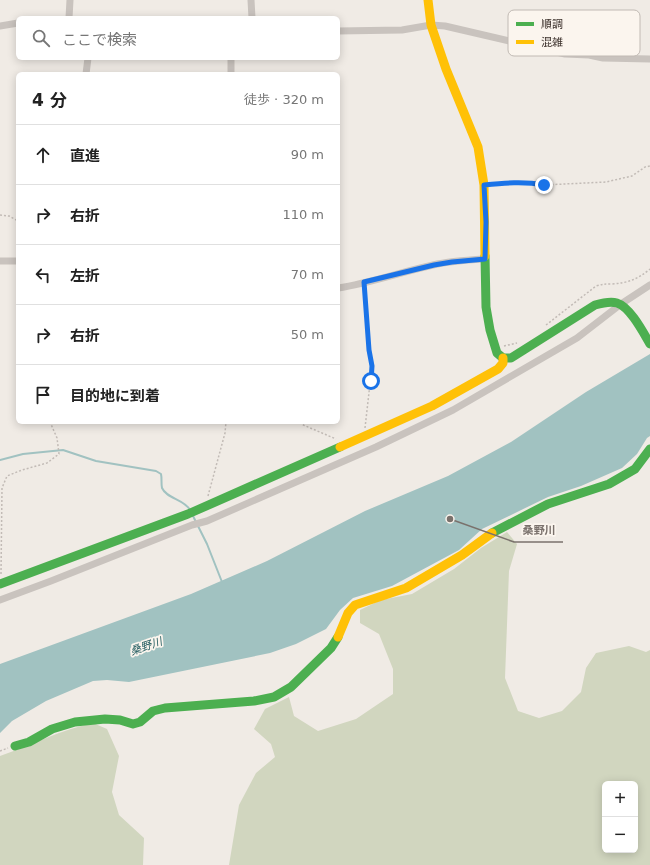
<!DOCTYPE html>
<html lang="ja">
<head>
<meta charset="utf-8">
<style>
	:root { --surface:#fff; --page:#f6f6f6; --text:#222; --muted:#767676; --line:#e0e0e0 }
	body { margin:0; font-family:"DejaVu Sans","Noto Sans JP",sans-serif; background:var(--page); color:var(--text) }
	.controls { position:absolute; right:12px; bottom:12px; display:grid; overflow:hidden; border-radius:6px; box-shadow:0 2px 10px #0003 }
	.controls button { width:36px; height:36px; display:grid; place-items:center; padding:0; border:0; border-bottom:1px solid var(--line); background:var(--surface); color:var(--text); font:20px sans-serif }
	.stop { position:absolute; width:12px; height:12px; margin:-9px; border:3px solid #1a73e8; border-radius:50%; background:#fff }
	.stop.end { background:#1a73e8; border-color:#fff; box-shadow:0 1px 4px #0008 }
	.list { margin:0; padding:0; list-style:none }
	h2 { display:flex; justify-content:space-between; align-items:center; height:52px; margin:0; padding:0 16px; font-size:17px }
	h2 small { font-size:13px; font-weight:400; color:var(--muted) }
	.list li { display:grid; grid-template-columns:26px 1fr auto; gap:12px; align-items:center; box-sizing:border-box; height:60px; padding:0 16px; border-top:1px solid var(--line) }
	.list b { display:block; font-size:15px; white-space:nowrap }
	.list em { font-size:13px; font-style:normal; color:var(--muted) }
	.icon { flex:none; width:22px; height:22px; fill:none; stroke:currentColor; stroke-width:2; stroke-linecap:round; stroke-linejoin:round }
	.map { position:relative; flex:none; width:650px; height:865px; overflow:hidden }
	.search { position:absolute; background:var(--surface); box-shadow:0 2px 10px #0003; left:16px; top:16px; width:324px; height:44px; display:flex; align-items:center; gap:10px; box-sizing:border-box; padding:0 14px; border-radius:6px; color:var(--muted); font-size:15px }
	.panel { position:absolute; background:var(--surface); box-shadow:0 2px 10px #0003; left:16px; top:72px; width:324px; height:352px; border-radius:6px }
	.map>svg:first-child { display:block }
</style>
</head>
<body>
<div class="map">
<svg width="650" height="865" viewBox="0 0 650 865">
	<rect width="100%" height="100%" fill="#f0ebe5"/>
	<path fill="#d1d6bf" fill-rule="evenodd" d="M507,532L517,544L509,571L505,678L518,711L539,718L562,711L581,692L586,668L596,653L629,646L646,652L650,650V865H229L239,805L256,773L275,757L271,744L254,729L265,709L289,697L294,716L318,731L356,719L393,694V669L379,634L360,623V610L381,600L412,594L454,569L481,548ZM605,784H635V850H605Z
		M93,723L107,729L119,756L112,792L119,815L144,838L143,865H0V756C31,745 61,730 93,723Z"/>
	<path fill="#a1c2c1" d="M650,354V436L647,438L637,454L622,468L581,486L548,497L482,529L459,550L392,586L353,598L340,610L326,629L296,644L270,653L129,682L107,680L93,681L46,701L12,721L0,733V664L191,594L267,561L365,511L448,476L511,442L586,392Z"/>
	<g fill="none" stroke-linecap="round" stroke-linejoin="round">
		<path stroke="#a1c2c1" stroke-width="2" d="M0,460L23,454L63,450L96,461L156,471L161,474C162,478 161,484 162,488C167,499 184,499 190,510
			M193,516L207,544L222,582"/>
		<path stroke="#c2bbb6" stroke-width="1.5" stroke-dasharray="2 2" stroke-linecap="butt" d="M492,184L506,182H533L544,185L606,182L632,176L645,167L650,166
			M0,215L9,216L18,221
			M546,325L596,286C602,284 606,284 612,284C628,283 638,279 650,269
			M504,346L517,343
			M301,422V424L336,439
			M365,428L372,366L369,350L365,290
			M208,496L225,433L226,422
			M1,574L2,488L7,476L22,470L47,463L59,454L57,438L50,422
			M0,751L8,748"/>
		<path stroke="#c9c3be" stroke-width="7" d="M251,0L252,18
			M69,18L70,0
			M0,26L18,23
			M338,31L402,30L431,25L445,26L565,54L589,55L603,58L650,59
			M86,74L88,58
			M231,74V58
			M0,261H18
			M338,288C370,283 401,272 433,265C450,261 468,260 485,259
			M0,600L51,581L192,525L207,521L376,447L453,410L577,338L621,304L650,285"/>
		<path stroke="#4caf50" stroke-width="9" d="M485,256L486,307L490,330L497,353L503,358H511L595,305C602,303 610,301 617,303C630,307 643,332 650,344
			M492,533L548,504L609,484L635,469L650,449
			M0,584L188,514L340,447
			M15,746L29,742L52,729L75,722L105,719L120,720L133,724L140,722L153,711L165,708L254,701L274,697L291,687L331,648L338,637"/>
		<path stroke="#ffc107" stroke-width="9" d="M428,0L431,25L446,69L478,147L484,185L485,256
			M340,447L432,406L498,369L503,363V358
			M338,637L348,613L355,605L406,588L462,555L492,533"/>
	</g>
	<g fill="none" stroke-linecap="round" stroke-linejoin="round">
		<path stroke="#1a73e8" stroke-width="5" d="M371,381L372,366L369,350L364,282L434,265L452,262L485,259L486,222L484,185C504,183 524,181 544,185"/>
	</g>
	<g text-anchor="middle" stroke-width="3.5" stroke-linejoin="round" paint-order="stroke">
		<g font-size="11" font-style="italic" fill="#1f5a5e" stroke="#fbf5ee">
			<text transform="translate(146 646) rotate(-19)" y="4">桑野川</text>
		</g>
	</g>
	<rect x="508" y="10" width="132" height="46" rx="6" fill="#fbf5ee" stroke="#c1bab4" stroke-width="1"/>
	<rect x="516" y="22" width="18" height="4" fill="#4caf50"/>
	<rect x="516" y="40" width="18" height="4" fill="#ffc107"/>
	<g font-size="11" fill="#3b302b">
		<text x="541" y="28">順調</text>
		<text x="541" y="46">混雑</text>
	</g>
	<path fill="none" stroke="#7a716c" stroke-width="1.5" d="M450 519L514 542H563"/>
	<circle fill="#7a716c" stroke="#fbf5ee" stroke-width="1.5" cx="450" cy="519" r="4"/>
	<g font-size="11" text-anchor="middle" font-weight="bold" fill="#7a716c" stroke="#fbf5ee" stroke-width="3.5" stroke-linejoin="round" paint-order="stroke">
		<text x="539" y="534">桑野川</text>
	</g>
</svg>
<div class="controls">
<button>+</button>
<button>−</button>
</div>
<div class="stop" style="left:371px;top:381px"></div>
<div class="stop end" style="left:544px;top:185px"></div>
<div class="search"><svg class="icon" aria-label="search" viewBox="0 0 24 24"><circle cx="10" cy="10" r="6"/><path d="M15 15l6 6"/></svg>ここで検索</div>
<section class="panel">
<h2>4 分<small>徒歩 · 320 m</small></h2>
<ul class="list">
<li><svg class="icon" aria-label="ahead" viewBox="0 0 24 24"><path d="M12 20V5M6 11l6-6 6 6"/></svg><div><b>直進</b></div><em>90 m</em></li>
<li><svg class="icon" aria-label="right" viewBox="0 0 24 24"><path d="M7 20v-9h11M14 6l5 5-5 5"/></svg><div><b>右折</b></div><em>110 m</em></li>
<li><svg class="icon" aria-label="left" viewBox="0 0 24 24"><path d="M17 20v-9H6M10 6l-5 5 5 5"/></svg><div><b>左折</b></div><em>70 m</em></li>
<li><svg class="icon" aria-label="right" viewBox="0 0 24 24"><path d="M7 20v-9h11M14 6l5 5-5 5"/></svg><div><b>右折</b></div><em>50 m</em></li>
<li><svg class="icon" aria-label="arrive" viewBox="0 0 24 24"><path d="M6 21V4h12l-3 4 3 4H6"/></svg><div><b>目的地に到着</b></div></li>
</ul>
</section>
</div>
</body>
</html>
